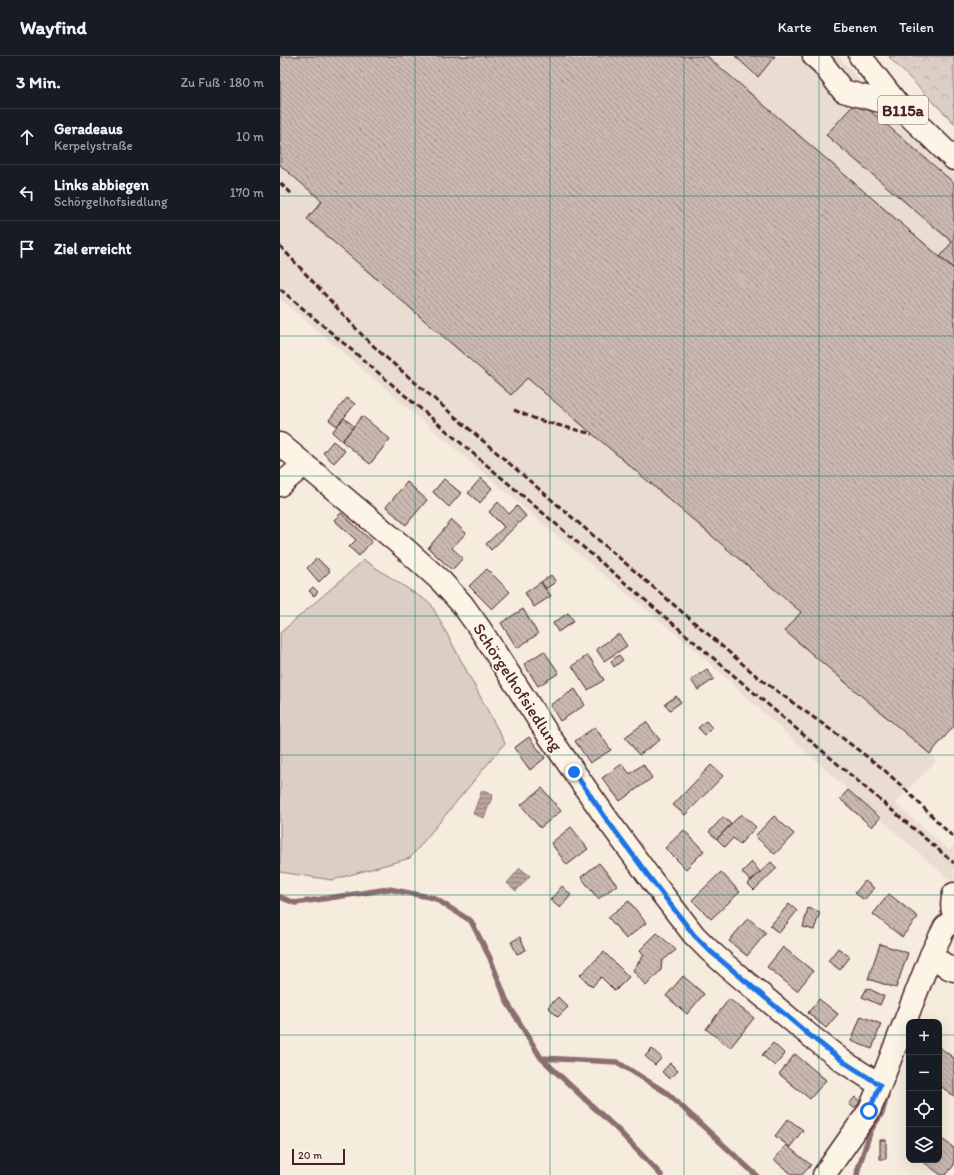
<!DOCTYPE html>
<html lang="de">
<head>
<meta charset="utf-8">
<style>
	:root { --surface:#171b24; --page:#20242c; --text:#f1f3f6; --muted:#9ea1a6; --line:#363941 }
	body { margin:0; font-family:Itim,sans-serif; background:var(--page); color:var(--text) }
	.controls { position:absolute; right:12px; bottom:12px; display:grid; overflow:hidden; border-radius:8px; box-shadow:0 4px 16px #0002 }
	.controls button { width:36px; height:36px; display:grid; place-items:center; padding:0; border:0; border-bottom:1px solid var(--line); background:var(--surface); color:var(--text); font:20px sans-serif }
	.scale { position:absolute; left:12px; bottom:10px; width:53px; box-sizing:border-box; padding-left:4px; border:2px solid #4a1f2b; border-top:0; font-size:11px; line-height:14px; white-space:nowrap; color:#4a1f2b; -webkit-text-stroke:3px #fcf5e5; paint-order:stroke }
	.stop { position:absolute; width:12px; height:12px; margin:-9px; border:3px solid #1a73e8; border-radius:50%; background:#fff }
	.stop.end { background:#1a73e8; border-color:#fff; box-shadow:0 1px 4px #0008 }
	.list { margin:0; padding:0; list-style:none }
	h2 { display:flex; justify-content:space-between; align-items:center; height:52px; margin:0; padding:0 16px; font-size:17px }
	h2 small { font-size:13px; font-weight:400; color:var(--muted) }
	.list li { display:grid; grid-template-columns:26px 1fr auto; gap:12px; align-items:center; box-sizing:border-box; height:56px; padding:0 16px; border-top:1px solid var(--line) }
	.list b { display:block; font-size:15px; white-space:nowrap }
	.list p { margin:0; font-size:13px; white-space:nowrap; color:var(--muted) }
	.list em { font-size:13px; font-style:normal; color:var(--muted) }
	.icon { flex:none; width:22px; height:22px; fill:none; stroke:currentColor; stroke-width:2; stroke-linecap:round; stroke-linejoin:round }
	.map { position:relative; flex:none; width:674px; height:1119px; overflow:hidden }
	header { display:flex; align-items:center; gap:24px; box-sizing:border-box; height:56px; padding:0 20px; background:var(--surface); border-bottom:1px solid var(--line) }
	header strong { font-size:19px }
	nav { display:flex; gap:22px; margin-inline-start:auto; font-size:14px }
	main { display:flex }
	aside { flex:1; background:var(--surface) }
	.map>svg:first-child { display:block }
</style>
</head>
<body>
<header>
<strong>Wayfind</strong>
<nav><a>Karte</a><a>Ebenen</a><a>Teilen</a></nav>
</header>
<main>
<aside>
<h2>3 Min.<small>Zu Fuß · 180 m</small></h2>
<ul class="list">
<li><svg class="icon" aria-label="ahead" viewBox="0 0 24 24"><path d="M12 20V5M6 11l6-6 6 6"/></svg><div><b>Geradeaus</b><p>Kerpelystraße</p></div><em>10 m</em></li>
<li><svg class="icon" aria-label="left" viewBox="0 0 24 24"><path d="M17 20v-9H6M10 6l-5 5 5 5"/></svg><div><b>Links abbiegen</b><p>Schörgelhofsiedlung</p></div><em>170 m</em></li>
<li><svg class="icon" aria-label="arrive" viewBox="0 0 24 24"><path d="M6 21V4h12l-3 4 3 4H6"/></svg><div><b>Ziel erreicht</b></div></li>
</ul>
</aside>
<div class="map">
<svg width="674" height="1119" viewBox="0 0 674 1119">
	<defs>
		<pattern id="forest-crowns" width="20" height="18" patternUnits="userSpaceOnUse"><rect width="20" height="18" fill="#dbcec4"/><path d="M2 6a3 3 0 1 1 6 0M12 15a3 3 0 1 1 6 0" fill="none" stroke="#bdb0a9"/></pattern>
		<pattern id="water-rules" width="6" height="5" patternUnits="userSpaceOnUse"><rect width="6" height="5" fill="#b8a39e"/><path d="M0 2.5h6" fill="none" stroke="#988481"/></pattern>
		<pattern id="building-back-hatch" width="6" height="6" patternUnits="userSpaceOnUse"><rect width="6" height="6" fill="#cab9b1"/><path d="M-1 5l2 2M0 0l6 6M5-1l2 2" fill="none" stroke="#a69690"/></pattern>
	</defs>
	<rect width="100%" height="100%" fill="#f5ecde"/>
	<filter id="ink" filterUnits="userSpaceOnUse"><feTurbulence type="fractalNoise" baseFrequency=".025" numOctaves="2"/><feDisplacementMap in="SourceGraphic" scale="8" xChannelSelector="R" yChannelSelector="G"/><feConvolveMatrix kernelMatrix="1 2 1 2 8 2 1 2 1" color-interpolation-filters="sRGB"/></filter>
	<g filter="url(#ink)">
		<path fill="#e8ddd0" d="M0,0H559L614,65L674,118V670L650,698L656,705L615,747L669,794L674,789V828L568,734L413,592L301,500L0,243Z"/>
		<path fill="#dbcec4" stroke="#927678" d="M84,504L151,548L225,687L130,802L52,824L0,816V577Z"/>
		<path fill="url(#forest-crowns)" stroke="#927678" d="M609,0H674V67L611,3Z"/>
		<path fill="url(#water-rules)" stroke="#8c6e70" d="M202,734L213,739L204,762L193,758Z
			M240,812L250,820L236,835L227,827Z"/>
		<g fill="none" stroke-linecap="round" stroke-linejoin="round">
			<path stroke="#8c6e70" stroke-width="5.5" d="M0,841L15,847L109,833L154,842L191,865L210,902L227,946L261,1002L337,1006L387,1037L476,1119
				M261,1002L338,1074L381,1119
				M577,1119L578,1113L591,1074L602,1057L607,1040"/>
		</g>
		<path fill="url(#building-back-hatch)" stroke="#4a1f2b" d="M0,0H427L674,213V670L650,698L505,575L521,556L247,322L231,339L27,163L42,145L0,109Z
			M455,0H495L478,21Z
			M578,44L674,127V213L660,201L672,186L546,79Z
			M67,342L75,348L57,370L49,364Z
			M82,360L110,383L90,408L62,385Z
			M64,362L74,370L62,385L52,376Z
			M53,385L65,395L54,407L43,397Z
			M201,422L212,432L200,447L188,437Z
			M164,423L181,437L169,451L153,436Z
			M127,426L147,444L126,469L106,451Z
			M218,446L229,458L237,450L246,460L211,494L206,488L224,471L209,456Z
			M61,457L92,485L79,500L69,491L76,484L54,464Z
			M172,464L186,477L172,492L183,502L172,514L148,492Z
			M37,502L50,515L39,526L27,512Z
			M207,513L230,536L212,553L189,530Z
			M271,519L276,526L265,533L261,526Z
			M261,526L271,540L254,551L245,537Z
			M33,531L38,536L34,540L29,535Z
			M243,553L258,578L237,592L221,567Z
			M288,557L294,565L278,576L273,567Z
			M339,578L347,590L324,605L316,593Z
			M264,595L279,617L258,630L244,608Z
			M308,599L324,624L308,634L292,610Z
			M339,599L343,604L334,611L331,605Z
			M427,613L434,623L418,634L411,624Z
			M295,633L305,649L280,665L270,649Z
			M396,640L401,646L390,654L385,648Z
			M426,665L432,672L425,679L418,672Z
			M366,666L380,684L359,699L345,681Z
			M315,671L331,694L310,707L295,685Z
			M249,681L265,702L250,714L234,692Z
			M342,708L350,718L363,708L372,722L340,745L322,722Z
			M431,709L443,720L405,759L393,749Z
			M262,732L281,755L260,772L241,749Z
			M568,734L600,762L592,771L560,743Z
			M461,758L476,771L460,788L453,782L445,791L437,783Z
			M494,760L514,778L495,798L475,780Z
			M443,761L451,768L437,783L429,776Z
			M291,771L308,793L287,809L271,787Z
			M404,774L424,795L406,813L385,792Z
			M472,806L480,816L470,825L462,816Z
			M491,806L497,812L474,834L468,828Z
			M319,807L337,829L318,843L301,821Z
			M441,816L460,836L431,863L412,844Z
			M585,825L594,832L584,844L575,837Z
			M282,830L291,839L280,852L270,844Z
			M609,838L638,861L622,881L593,858Z
			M349,845L366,867L346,883L328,861Z
			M509,848L517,855L499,877L490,870Z
			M528,852L540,856L534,874L523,871Z
			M468,862L486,877L467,900L449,885Z
			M377,877L396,894L382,905L381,914L366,930L353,914L364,899L360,894Z
			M240,881L246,894L237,898L231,886Z
			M600,888L628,897L616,932L588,923Z
			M503,891L533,915L517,935L487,911Z
			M558,892L570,901L560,914L548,905Z
			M324,896L349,921L335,935L321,921L312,931L300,919Z
			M403,920L424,938L407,958L386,940Z
			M587,932L604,940L600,949L582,941Z
			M278,941L288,951L278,961L268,951Z
			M449,943L474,962L450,992L426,973Z
			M539,943L558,958L546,972L528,957Z
			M581,960L601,968L592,993L571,985Z
			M493,987L505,998L495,1010L482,999Z
			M659,991L674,1002V1040L659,1029Z
			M372,993L382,1002L375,1009L365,1000Z
			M515,998L546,1024L530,1043L499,1018Z
			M390,1007L398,1015L390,1023L382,1016Z
			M575,1041L581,1046L574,1052L569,1048Z
			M508,1063L523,1074L510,1091L495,1080Z
			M659,1081L674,1092V1109L666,1119H661L641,1104H659Z
			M600,1084H606V1103H600Z
			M506,1089L531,1109L522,1119H513L494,1104Z"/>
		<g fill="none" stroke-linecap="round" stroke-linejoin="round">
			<defs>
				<path id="minor" d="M534,0L542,7L563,35L619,50
					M0,388L122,490L161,525L182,548L200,573L269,680L327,763L370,822L414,879L430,895L447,910L528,978L564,1006L600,1029L651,899L665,871L674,863
					M0,429L24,409
					M651,899L669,912L674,914
					M544,1119L589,1055L600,1029"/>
				<path id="major" d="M580,0L619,50L674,103
					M674,838C672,844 671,851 674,858"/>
			</defs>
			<use href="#minor" stroke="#4a1f2b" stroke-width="25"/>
			<use href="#major" stroke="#4a1f2b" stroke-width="25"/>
			<use href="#minor" stroke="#fcf5e5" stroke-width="22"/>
			<use href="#major" stroke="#fcf5e5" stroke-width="22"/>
			<path stroke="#4a1f2b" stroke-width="3" stroke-dasharray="6 3" stroke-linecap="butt" d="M0,127L12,138
				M0,190L82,279L102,298L479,622L516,649L561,681L602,712L627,735L674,782
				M0,233L674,807
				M234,354L258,364L312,378"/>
		</g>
	</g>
	<g fill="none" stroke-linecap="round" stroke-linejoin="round" filter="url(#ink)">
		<path stroke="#1a73e8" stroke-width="5" d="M294,716L327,764L370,822L414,879L430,895L528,978L564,1006L600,1029L589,1055"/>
	</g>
	<path fill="none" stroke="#0f766e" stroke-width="1" stroke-opacity="0.55" d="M135,0V1119M270,0V1119M404,0V1119M539,0V1119M0,140H674M0,280H674M0,420H674M0,560H674M0,699H674M0,839H674M0,979H629M659,979H674"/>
	<g text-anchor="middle" stroke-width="3.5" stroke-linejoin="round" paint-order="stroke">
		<rect fill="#fcf5e5" stroke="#7f5f63" stroke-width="1" x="598" y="40" width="50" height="28" rx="3"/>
		<g font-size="16" font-weight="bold" fill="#4a1f2b">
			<text x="623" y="60">B115a</text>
		</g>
		<g font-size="17" fill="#4a1f2b" stroke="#fcf5e5">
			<text transform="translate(238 631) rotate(57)" y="6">Schörgelhofsiedlung</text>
		</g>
	</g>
</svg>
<div class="controls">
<button>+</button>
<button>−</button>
<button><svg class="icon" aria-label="locate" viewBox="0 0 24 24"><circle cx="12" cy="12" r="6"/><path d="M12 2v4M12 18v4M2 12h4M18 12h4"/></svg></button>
<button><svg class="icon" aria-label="layers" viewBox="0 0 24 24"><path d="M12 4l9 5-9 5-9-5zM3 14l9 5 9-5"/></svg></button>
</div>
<div class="scale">20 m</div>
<div class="stop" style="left:589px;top:1055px"></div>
<div class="stop end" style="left:294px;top:716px"></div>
</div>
</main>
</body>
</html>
